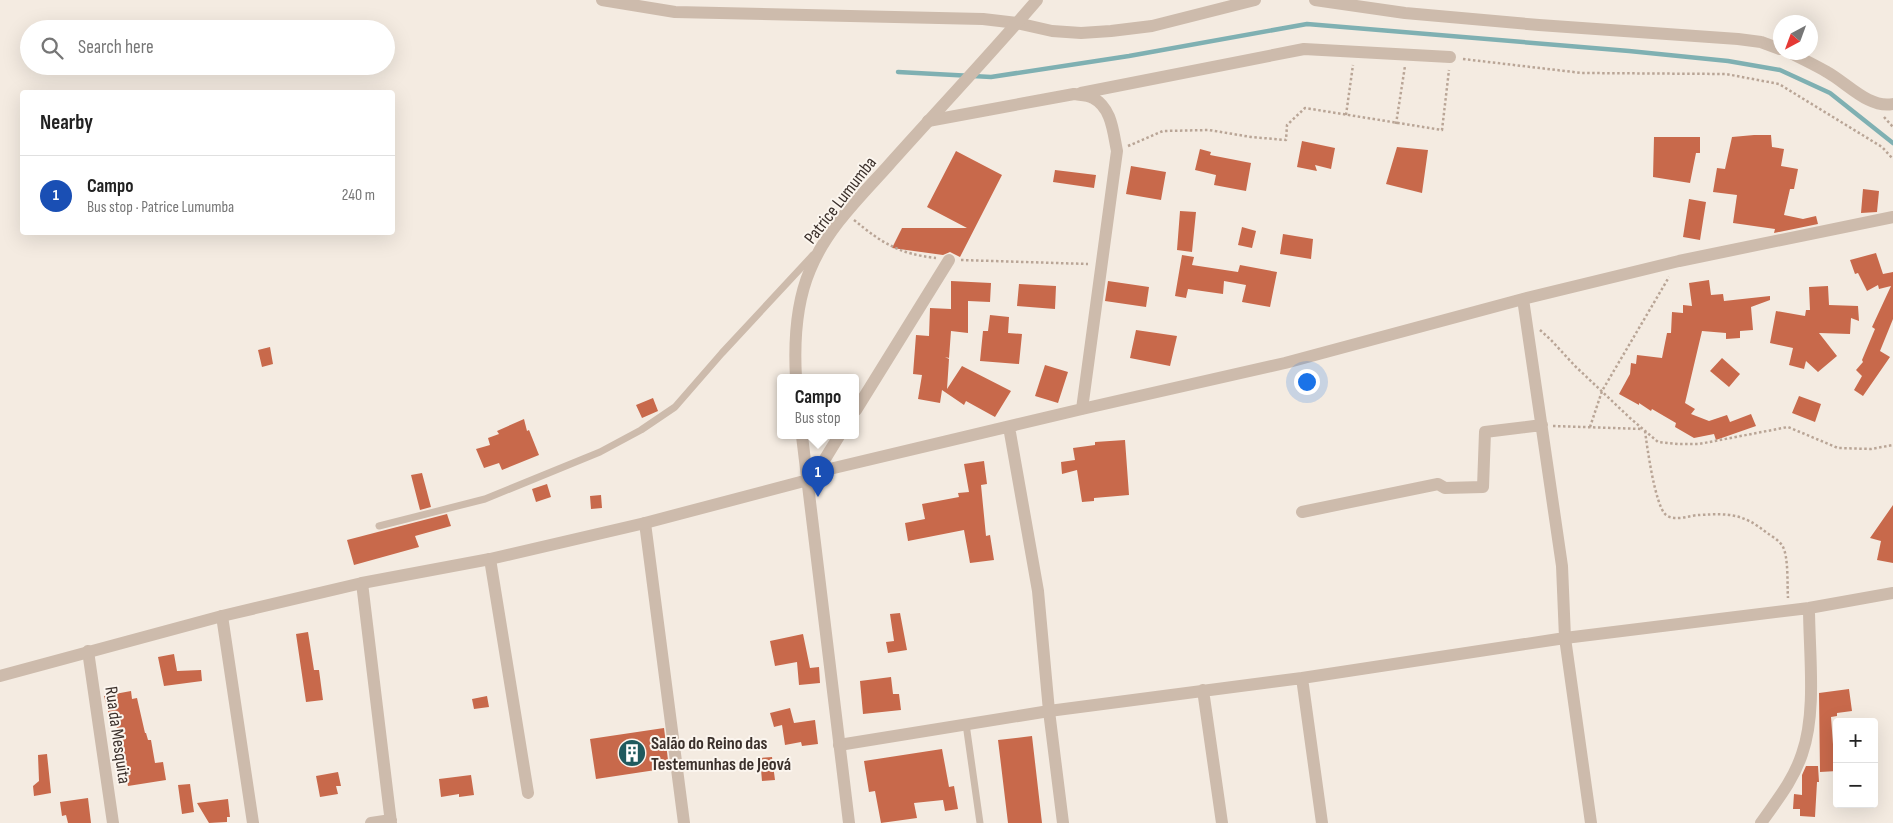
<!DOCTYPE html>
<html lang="en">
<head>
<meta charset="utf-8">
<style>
	:root { --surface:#fff; --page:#f2f2f2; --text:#222; --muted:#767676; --line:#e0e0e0; --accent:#1f5a5e }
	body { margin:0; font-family:"Sofia Sans Condensed",sans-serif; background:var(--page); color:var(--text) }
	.controls { position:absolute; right:15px; bottom:15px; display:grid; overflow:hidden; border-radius:5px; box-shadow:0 5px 20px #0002 }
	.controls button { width:45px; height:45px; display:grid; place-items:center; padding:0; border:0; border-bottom:1px solid var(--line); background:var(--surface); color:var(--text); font:25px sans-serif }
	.compass { position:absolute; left:1773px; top:15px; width:45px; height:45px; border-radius:50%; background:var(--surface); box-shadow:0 5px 20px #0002; rotate:221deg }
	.you { position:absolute; left:1306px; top:381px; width:18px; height:18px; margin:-12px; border:4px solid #fff; border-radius:50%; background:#1a73e8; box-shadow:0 0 0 8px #1a73e833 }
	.badge { display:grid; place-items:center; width:32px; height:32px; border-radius:50%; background:var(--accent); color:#fff; font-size:16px; font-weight:700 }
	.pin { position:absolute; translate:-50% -41px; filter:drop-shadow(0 1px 2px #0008) }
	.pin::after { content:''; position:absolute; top:26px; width:18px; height:15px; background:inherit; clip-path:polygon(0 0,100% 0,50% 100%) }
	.popup { position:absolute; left:777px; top:374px; width:82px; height:65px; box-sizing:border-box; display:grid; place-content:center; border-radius:5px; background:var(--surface); filter:drop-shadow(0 1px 4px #0005); font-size:16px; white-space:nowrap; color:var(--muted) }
	.popup b { font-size:19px; color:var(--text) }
	.popup::after { content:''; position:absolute; left:50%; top:100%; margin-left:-10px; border:10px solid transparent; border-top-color:var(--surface) }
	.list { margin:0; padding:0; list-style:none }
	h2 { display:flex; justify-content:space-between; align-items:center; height:65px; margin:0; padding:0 20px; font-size:21px }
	h2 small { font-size:16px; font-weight:400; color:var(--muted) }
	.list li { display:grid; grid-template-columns:32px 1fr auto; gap:15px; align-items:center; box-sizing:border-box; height:80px; padding:0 20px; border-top:1px solid var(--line) }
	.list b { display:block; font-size:19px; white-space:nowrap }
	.list p { margin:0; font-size:16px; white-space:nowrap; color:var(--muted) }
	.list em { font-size:16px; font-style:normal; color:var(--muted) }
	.icon { flex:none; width:28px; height:28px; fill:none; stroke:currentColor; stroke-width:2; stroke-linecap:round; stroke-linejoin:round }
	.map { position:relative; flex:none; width:1893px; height:823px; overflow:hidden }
	.search { position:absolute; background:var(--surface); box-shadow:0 5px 20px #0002; left:20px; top:20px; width:375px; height:55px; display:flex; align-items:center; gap:12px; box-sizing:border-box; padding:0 18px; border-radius:28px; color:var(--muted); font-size:19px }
	.panel { position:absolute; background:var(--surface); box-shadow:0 5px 20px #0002; left:20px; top:90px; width:375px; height:145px; border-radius:5px }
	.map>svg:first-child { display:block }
</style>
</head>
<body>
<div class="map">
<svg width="1893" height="823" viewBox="0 0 1893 823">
	<rect width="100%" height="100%" fill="#f4ebe1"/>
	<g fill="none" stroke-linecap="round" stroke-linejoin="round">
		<path stroke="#7fb0b2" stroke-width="4.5" d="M898,72L991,77L1129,56L1307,24L1629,51L1728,61L1780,70L1830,93L1893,143"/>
	</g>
	<path fill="#c8694b" d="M1754,135H1771L1772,147L1784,149L1781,166L1798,169L1794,189H1790L1784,215L1803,219L1816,216L1818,224L1774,233L1775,229L1733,223L1737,195L1713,192L1717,168L1725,169L1732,137Z
		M1654,137H1700V153H1696L1690,183L1653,177Z
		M1302,141L1335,148L1331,169L1315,165L1317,171L1297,167Z
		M1397,147L1428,150L1422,193L1386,184Z
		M1200,149L1211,152L1210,155L1251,163L1246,191L1214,185L1216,175L1195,170Z
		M956,151L1002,175L960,257L950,252L943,255L892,248L902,228H967L927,207Z
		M1131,166L1166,172L1161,200L1126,194Z
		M1055,170L1096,175L1094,188L1053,182Z
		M1863,189L1879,191L1877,212L1861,213Z
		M1689,199L1706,202L1700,240L1683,237Z
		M1180,211L1196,212L1192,252L1177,250Z
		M1242,227L1256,231L1252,248L1238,245Z
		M1283,234L1313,239L1311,259L1280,254Z
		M1876,253L1883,274L1893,272V319L1880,351L1890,357L1863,396L1854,390L1862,376L1856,370L1863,362L1862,360L1875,329L1872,327L1891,286L1879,289L1878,285L1867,291L1858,273L1855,274L1850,260Z
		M1182,255L1194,257L1192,265L1238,272L1240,265L1277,272L1270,307L1242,302L1246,285L1224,281L1223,294L1188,289L1186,298L1175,296Z
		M1709,280L1711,295L1723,294L1724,301L1770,296V300L1751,307L1753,330L1740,331V338L1726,339V333L1702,331L1685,403L1695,409L1691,414L1709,421L1727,415L1730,422L1751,414L1756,426L1716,440L1714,434L1694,438L1675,427L1676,423L1652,409L1651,411L1639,403V405L1619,394L1630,374L1631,363L1636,364L1637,355L1662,358L1667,333H1671L1672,312L1683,313V305L1692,306L1689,283Z
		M951,281L991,283L990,302L968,301V333L951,331L949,358L945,357L949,359L947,389L962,366L1011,391L995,417L966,401L964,405L942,390L940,403L918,399L922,375L913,374L916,335L929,336L930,308L951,309Z
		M1108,281L1149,287L1146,307L1105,301Z
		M1019,284L1056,286L1055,309L1017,306Z
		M1828,286L1829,305L1858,306L1859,321L1851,318L1850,334L1819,333L1837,356L1818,372L1806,361L1804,369L1789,365L1793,348L1770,343L1776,311L1805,316L1806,310H1810L1809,287Z
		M990,315L1009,317L1008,333L1022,334L1019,364L980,361L983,331H988Z
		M1136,330L1177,336L1170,366L1130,358Z
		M270,347L273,364L262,367L258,350Z
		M1722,358L1740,374L1729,387L1710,371Z
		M1045,365L1068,372L1058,403L1035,396Z
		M1799,396L1821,404L1815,422L1792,413Z
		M653,398L658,411L642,418L636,405Z
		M524,419L527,431L529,430L539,455L502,470L499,463L484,468L476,449L490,445L488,438L499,434L497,431Z
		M1125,440L1129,495L1094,498V501L1082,502L1077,470L1062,474L1061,462L1075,460L1073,448L1095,445V442Z
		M984,461L987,484L981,485L986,536L990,535L994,560L970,563L964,530L908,541L905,523L925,519L922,504L959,497L958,493L969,492L964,464Z
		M422,473L431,507L420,510L411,475Z
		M547,484L551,497L536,502L532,489Z
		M601,495L602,508L591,509L590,496Z
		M1893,505V563L1877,560L1881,541L1870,538Z
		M447,514L451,526L415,536L419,547L354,565L347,540Z
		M900,613L907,650L888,653L886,642L894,641L890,614Z
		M308,632L314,670H319L323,700L306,702L296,634Z
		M803,634L810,668L819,667L820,683L799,685L797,662L775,666L770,641Z
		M174,654L177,671L201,670L202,681L164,686L158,657Z
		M891,677L893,694H899L901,710L863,714L860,681Z
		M1849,689L1852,711L1837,713V716L1831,717L1834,758H1837V771L1820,772L1819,693Z
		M131,691L132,699L137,698L145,733H146L148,740H151L155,763L163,762L166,780L128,786L123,759H121L117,738H119L114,714L109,715L104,696Z
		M487,696L489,707L474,709L472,699Z
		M790,708L794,723L815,720L818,744L802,746L801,742L785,745L782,725L774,727L770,713Z
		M664,728L669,768L596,779L590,739Z
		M1032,736L1042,823H1008L998,740Z
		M942,749L949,787L954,786L958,809L945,811L943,800L914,803L917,818L881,823L875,791L869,792L864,761Z
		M47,754L51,793L34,796L33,786L39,781L38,755Z
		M772,757L775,780L762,781L760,758Z
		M1806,766H1818L1819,782H1817L1815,817L1800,816V809H1793L1794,794L1802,795V775Z
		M338,772L341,786H336L338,794L320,797L316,776Z
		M471,775L474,795L459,797V794L441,797L439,779Z
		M190,784L194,812L182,814L178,785Z
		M88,798L91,823H68L66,815L62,816L60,802Z
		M228,799L230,817H227V822L209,823L197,803Z"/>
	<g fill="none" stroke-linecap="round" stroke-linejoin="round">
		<path stroke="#b9a596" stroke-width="2.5" stroke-dasharray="2.5 2.5" stroke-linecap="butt" d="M1463,59L1582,73L1726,74L1779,84L1882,147L1893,159
			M1346,115L1353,65
			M1884,117L1893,127
			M1396,124L1405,66
			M1128,146L1163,131L1209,130L1251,137L1286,140L1287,125L1305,108L1442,130L1449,70
			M854,220C882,243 899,254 936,258
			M961,260L1088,264
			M1540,330L1551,340L1575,366L1630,418L1658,442L1678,444H1699L1788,427L1838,448L1871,449L1893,445
			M1553,426L1643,429
			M1590,427L1602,391L1669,277
			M1645,431C1647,446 1655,506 1666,515C1675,522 1690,515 1700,515C1729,513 1744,514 1767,533C1772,536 1778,540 1782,545C1789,556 1787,585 1788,598"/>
		<path stroke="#cdbbac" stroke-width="7" d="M379,526L485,499L600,452L641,430L675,407L722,353L813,255
			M966,724L980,823"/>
		<path stroke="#cdbbac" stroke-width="12" d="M602,0L675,12L983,19L1017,23L1052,31L1081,33L1111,31L1152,26L1255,0
			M1315,0L1405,13L1539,25L1738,39L1761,42L1780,49
			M1789,52C1802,59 1815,65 1827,72C1847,83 1869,109 1893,104
			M1081,93L1304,49L1450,57
			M928,121L1074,94C1079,95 1088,95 1093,98C1112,108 1113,132 1117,151L1082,409
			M1523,299L1562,566L1565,638L1591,823
			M856,410L949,260
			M1009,427L1038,591L1049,711L1063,823
			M817,472L839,436
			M808,480L817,472L1082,409L1285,363L1523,299L1679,261L1893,217
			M1302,512L1438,484L1445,488L1483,487L1485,432L1542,425
			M645,523L684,823
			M490,559L528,793
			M362,583L391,823
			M222,616L253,823
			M88,651L113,823
			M1302,678L1322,823
			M1203,690L1222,823
			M839,745L1049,711L1302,678L1565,638L1809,608L1893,593
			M371,823L391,820
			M1761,823C1777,800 1793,781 1802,754C1817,712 1809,652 1809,608"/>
		<path stroke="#cdbbac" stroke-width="12" d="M796,378C794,343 796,303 810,270C826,230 859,198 887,167C937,111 988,57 1037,0
			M802,436L849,823
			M0,676L222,616L362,583L490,559L645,523L808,480"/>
	</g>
	<defs>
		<symbol id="building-disc" viewBox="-11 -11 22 22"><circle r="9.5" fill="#1f5a5e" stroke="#fbf5ee"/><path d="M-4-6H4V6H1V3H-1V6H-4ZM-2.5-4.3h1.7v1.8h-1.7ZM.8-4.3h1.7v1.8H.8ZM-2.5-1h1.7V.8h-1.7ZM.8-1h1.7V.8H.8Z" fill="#fff"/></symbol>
	</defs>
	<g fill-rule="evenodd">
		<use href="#building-disc" x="616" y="737" width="32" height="32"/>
	</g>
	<g text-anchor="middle" stroke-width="4" stroke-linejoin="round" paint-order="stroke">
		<g font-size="18" fill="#3b302b" stroke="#fbf5ee">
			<text transform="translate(840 200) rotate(-52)" y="6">Patrice Lumumba</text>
			<text transform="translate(118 735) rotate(82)" y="6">Rua da Mesquita</text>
		</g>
		<g font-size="18" font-weight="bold" fill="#3b302b" stroke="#fbf5ee" text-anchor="start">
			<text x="651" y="749">Salão do Reino das<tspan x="651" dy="21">Testemunhas de Jeová</tspan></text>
		</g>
	</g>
</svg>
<div class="controls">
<button>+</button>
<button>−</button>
</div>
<svg class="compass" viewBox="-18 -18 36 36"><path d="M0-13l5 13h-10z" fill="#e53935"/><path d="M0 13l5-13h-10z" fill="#767676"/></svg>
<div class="you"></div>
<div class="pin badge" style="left:818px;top:497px;background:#1a4fb4">1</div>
<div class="popup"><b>Campo</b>Bus stop</div>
<div class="search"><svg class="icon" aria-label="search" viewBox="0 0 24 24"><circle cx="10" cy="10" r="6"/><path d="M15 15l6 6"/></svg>Search here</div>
<section class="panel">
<h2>Nearby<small></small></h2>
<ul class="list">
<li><span class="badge" style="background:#1a4fb4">1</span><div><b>Campo</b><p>Bus stop · Patrice Lumumba</p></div><em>240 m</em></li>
</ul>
</section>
</div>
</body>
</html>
